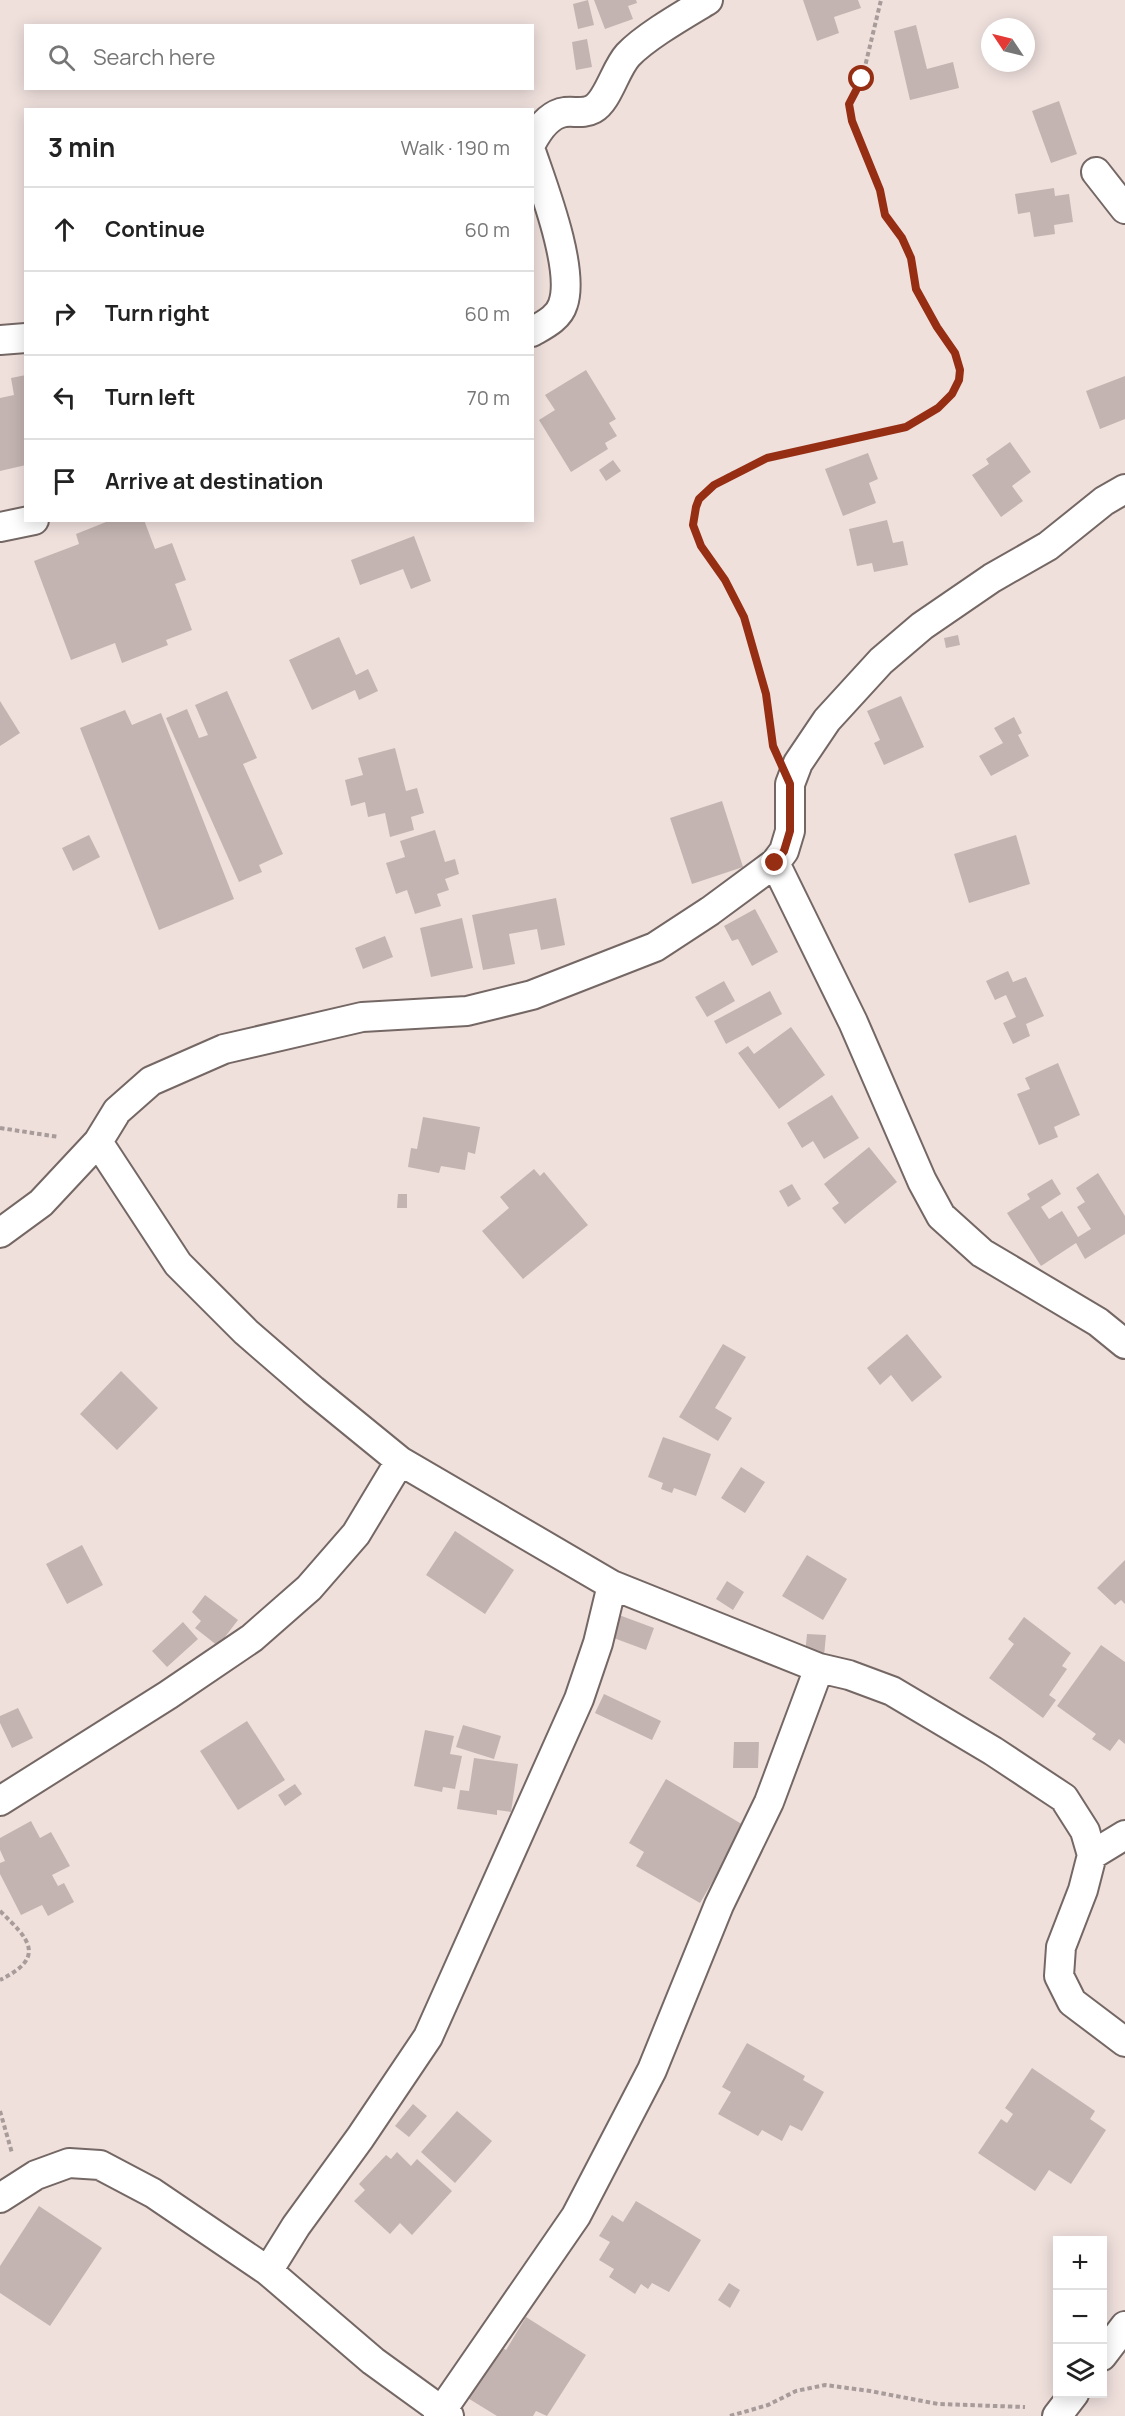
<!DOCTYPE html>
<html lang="en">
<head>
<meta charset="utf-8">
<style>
	:root { --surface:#fff; --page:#f6f6f6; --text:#222; --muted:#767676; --line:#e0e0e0 }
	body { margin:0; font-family:Manrope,sans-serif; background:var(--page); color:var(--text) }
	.controls { position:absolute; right:18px; bottom:18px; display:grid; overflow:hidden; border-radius:0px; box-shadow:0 3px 15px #0003 }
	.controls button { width:54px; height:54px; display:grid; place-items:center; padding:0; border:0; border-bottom:2px solid var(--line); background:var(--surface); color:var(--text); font:30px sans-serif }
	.compass { position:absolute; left:981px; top:18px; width:54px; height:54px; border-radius:50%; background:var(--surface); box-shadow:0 3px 15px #0003; rotate:305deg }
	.stop { position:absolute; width:18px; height:18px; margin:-14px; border:4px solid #962e14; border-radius:50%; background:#fff }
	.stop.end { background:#962e14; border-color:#fff; box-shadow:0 2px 6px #0008 }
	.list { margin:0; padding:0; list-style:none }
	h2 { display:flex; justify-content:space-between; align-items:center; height:78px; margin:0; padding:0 24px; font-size:26px }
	h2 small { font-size:20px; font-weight:400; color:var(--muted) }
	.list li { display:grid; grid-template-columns:39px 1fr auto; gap:18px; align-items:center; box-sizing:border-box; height:84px; padding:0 24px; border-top:2px solid var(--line) }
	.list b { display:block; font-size:22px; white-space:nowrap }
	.list em { font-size:20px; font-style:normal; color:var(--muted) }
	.icon { flex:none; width:33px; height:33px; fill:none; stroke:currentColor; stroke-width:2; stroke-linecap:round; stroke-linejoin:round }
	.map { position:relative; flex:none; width:1125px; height:2416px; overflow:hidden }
	.search { position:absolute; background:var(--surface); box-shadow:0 3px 15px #0003; left:24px; top:24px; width:510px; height:66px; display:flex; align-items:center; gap:15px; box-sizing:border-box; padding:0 21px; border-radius:0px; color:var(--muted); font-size:22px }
	.panel { position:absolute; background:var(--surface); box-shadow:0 3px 15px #0003; left:24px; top:108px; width:510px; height:414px; border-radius:0px }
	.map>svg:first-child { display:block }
</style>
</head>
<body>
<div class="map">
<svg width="1125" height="2416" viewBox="0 0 1125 2416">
	<rect width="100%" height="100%" fill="#efe0dc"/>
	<path fill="#c3b4b1" d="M588,0L594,25L578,29L573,4Z
		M594,0H636L637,3L628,6L633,19L605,29Z
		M803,0H858L861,8L834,17L839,33L817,41Z
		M916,25L927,69L953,62L959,88L910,100L894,31Z
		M587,39L592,67L576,70L572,42Z
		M1059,101L1077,154L1051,163L1032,111Z
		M1054,188L1055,196L1069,194L1073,222L1054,225L1055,234L1034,237L1030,212L1018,214L1015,194Z
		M586,370L616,419L609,423L617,436L605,443L608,449L571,472L539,420L555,410L545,395Z
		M26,375V465L0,471V398L14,395L11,378Z
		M1125,376V419L1100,429L1086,391Z
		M1010,442L1031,472L1012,486L1023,501L1001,517L972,475L989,464L986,459Z
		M868,453L878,479L869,483L876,503L843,516L825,469Z
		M613,460L621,471L606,481L599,470Z
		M111,520H144L155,549L172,543L186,580L175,584L192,630L166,640L168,645L122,663L115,643L71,660L34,561L79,544L76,534Z
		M887,520L893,543L903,541L908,565L874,572L872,563L857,566L849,529Z
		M414,536L431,581L411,589L403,569L360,585L351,560Z
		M958,635L960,645L946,648L944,638Z
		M339,637L356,675L368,669L378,691L359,700L355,690L312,710L289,660Z
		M227,691L257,758L243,764L283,854L259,865L262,872L239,882L166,718L187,709L199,738L208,735L195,705Z
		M901,696L924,747L884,765L874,743L880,740L867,711Z
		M0,701L20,733L0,746Z
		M125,710L132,725L161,713L234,899L159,930L80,728Z
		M1014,717L1022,733L1018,735L1029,756L991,776L979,756L1003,743L994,728Z
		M395,748L406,791L417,788L424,813L411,817L414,830L390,837L385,813L368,817L365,802L351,806L345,780L363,775L358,758Z
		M722,801L743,867L692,884L670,818Z
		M435,830L445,862L455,859L459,874L445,879L449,890L437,894L441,906L415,914L407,890L396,894L386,863L405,857L400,841Z
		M89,835L100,857L73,871L62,848Z
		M1016,835L1030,884L969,903L954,854Z
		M556,898L565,945L541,950L537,929L509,934L515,964L483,970L472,915Z
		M755,909L778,952L752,966L738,939L732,941L724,926Z
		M462,918L473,968L431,977L420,928Z
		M385,936L393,957L363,969L355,948Z
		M1008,971L1013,982L1026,977L1044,1016L1026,1024L1030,1036L1013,1044L1003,1023L1016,1017L1006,995L995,1000L986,981Z
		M724,981L735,1001L707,1017L695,997Z
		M770,991L782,1014L726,1044L714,1021Z
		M791,1027L825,1075L779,1109L738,1053L748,1046L754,1054Z
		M1058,1063L1080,1115L1054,1127L1058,1137L1039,1145L1017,1094L1030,1089L1025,1078Z
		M832,1095L859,1138L824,1159L813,1141L802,1148L787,1123Z
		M423,1117L480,1127L475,1154L468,1152L465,1170L441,1166L439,1173L408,1167L411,1148L417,1149Z
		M869,1147L897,1182L845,1224L832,1208L839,1203L824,1184Z
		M534,1169L540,1176L544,1172L588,1225L523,1279L482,1231L509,1208L500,1197Z
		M1098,1173L1125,1216V1234L1085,1259L1076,1243L1041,1266L1007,1213L1030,1199L1027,1194L1052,1179L1061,1194L1041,1207L1049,1219L1062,1211L1078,1237L1091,1229L1077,1207L1085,1202L1076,1188Z
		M792,1184L801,1199L788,1207L779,1191Z
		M398,1194H407V1208H397Z
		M907,1334L942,1377L912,1402L891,1375L880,1385L867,1368Z
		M723,1344L746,1357L715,1408L732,1418L718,1441L679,1417Z
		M121,1371L158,1408L117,1450L80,1414Z
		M663,1437L711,1454L696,1496L674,1488L672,1493L661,1489L663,1483L648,1477Z
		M741,1467L765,1482L745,1513L721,1498Z
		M455,1531L514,1570L485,1614L426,1575Z
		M82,1545L103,1585L67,1604L46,1564Z
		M807,1555L847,1579L823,1620L782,1596Z
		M1125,1560V1604L1121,1600L1115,1605L1097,1588Z
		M727,1581L744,1592L733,1610L716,1599Z
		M205,1595L238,1620L218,1646L195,1628L201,1621L192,1612Z
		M619,1615L654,1628L646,1650L611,1637Z
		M1024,1617L1071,1653L1062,1666L1067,1669L1049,1695L1056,1700L1043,1718L989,1678L1014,1644L1008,1639Z
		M183,1622L198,1639L167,1667L152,1651Z
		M807,1634L826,1635L824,1656L805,1654Z
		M1101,1645L1125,1662V1744L1119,1739L1110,1751L1092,1739L1096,1734L1057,1706Z
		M604,1694L661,1721L652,1740L595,1713Z
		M18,1708L33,1738L12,1748L0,1723V1716Z
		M247,1721L285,1780L238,1810L200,1751Z
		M463,1725L501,1736L494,1759L456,1747Z
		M425,1730L454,1736L450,1754L462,1756L455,1789L443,1787L442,1792L414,1786Z
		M734,1742H759L758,1768H733Z
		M474,1758L518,1764L511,1812L497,1810V1815L457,1809L460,1790L469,1791Z
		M666,1779L745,1826L700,1903L636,1866L644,1852L629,1843Z
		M295,1784L302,1794L285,1806L278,1795Z
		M31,1821L40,1838L51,1832L70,1866L52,1875L58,1886L64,1883L74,1902L48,1916L42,1905L21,1915L0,1874V1863L5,1861L0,1850V1838Z
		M747,2043L805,2076L803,2080L824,2092L802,2131L790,2125L782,2141L762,2130L758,2136L718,2114L731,2092L722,2087Z
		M1032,2068L1095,2111L1090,2119L1106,2130L1071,2184L1049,2170L1035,2191L978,2153L1001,2119L1007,2123L1013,2114L1005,2108Z
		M413,2104L427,2116L409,2137L395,2126Z
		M457,2111L492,2141L455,2183L421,2152Z
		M397,2152L411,2166L417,2159L452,2191L412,2235L400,2223L390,2234L354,2201L365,2190L359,2184L386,2155L391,2159Z
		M636,2201L701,2240L669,2292L652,2283L648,2289L641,2284L635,2294L609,2277L614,2269L599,2260L610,2242L599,2236L612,2215L623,2222Z
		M39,2206L102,2248L50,2326L0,2293V2266Z
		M729,2283L740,2290L730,2308L718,2300Z
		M526,2317L586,2355L547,2416L536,2411L533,2416H497L466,2397L498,2345L506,2350Z"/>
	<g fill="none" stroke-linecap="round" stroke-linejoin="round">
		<defs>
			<path id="minor" d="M532,142C539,129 550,114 565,112C575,111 584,114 593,109C608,101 615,69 628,55C646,36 685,14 708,0
				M532,154C544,189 575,270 563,304C559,318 544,325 532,332
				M1096,172L1125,209
				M0,340L26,338
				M0,527L34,520
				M775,863L853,1022L922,1181L941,1216L982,1253L1098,1322L1125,1344
				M98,1142L178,1264L246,1332L313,1390L400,1461L612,1585L819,1668L849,1675L892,1691L993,1751L1064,1798L1085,1831L1092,1855L1083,1890L1061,1947L1059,1976L1072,2002L1125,2042
				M0,1233L41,1203L98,1142L117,1111L151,1081L224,1049L362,1017L467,1011L532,995L655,947L710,911L775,863L784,851L790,831V784L798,763L827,720L881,661L922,626L992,578L1048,546L1104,501L1125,489
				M0,1801L168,1695L252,1638L309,1588L356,1534L400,1461
				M1092,1855L1125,1835
				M0,2198L36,2175L69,2163L100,2165L153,2193L268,2271L373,2361L449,2416
				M268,2271L296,2226L360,2138L428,2037L579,1699L598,1643L612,1585
				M1102,2356L1125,2326
				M438,2416L576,2216L652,2070L719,1905L769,1802L819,1668
				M1057,2416L1074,2394"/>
		</defs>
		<use href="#minor" stroke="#746764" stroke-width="32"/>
		<path stroke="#a89c9a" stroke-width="4" stroke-dasharray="4.5 3" stroke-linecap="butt" d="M772,740L766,694L744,617L725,580L701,546L693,525L699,499L714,485L729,475L767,458L906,427L938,408L953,394L959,380L960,370L955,353L937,327L917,289L911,258L902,238L885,215L880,190L852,121L849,104L862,79L881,0
			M0,1128L59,1137
			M0,1911C29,1939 47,1957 0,1980
			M0,2111L12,2153
			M730,2416L768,2405L796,2391L825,2385L870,2391L938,2404L1025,2407"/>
		<use href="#minor" stroke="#fff" stroke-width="28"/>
	</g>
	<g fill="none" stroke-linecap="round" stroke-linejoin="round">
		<path stroke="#962e14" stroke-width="8" d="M775,863L784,851L790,831V784L773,746L766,694L744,617L725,580L701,546L693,525L696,507L699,499L714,485L767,458L906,427L938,408L952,394L959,380L960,370L955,353L937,327L916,289L911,258L902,238L885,215L880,190L852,121L849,104L862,79"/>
	</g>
</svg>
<div class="controls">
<button>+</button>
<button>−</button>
<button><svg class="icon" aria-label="layers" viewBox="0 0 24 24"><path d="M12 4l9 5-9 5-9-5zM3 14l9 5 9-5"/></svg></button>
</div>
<svg class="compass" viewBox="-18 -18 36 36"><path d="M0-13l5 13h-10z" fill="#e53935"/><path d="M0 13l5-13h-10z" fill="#767676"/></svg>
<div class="stop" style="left:862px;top:79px"></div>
<div class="stop end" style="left:775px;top:863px"></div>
<div class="search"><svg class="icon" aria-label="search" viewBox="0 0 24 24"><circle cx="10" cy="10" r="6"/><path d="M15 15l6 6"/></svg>Search here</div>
<section class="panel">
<h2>3 min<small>Walk · 190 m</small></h2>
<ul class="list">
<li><svg class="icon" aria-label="ahead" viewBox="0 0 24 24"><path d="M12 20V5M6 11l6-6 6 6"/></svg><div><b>Continue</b></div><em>60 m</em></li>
<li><svg class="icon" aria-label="right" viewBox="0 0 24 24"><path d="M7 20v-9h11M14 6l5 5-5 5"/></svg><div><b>Turn right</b></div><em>60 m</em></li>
<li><svg class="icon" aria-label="left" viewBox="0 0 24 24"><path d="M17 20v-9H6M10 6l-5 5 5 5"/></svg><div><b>Turn left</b></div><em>70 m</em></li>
<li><svg class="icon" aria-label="arrive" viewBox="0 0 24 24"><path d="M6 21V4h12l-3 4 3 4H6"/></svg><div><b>Arrive at destination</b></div></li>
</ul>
</section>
</div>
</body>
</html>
